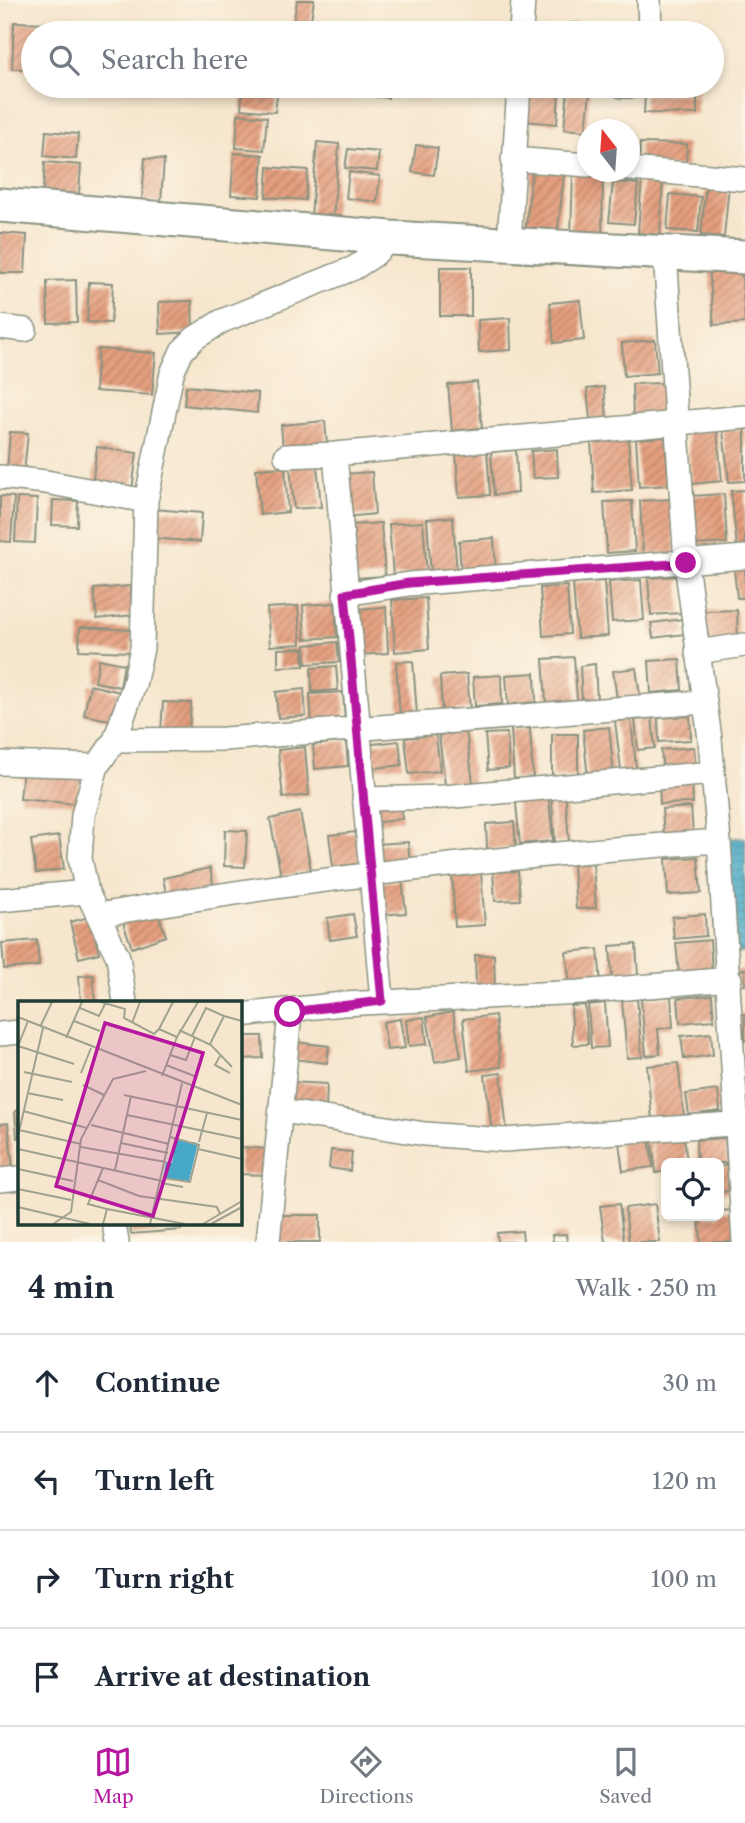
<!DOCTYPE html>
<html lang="en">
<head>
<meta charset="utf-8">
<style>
	:root { --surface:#fff; --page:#f6f6f7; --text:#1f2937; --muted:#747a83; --line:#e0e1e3; --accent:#b5179e }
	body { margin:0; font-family:"Libre Caslon Text",serif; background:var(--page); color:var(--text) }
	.controls { position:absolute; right:21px; bottom:21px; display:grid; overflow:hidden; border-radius:10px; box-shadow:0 4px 10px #0003 }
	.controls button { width:63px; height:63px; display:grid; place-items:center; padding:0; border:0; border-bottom:2px solid var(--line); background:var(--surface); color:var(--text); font:35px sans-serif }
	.compass { position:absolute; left:577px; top:119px; width:63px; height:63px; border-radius:50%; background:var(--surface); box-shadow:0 4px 10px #0003; rotate:343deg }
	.stop { position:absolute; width:21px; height:21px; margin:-16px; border:5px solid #b5179e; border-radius:50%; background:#fff }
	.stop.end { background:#b5179e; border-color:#fff; box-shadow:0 2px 7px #0008 }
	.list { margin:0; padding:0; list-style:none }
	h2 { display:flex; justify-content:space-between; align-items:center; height:91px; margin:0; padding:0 28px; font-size:30px }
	h2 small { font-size:23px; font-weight:400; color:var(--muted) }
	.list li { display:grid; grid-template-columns:46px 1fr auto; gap:21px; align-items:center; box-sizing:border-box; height:98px; padding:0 28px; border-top:2px solid var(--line) }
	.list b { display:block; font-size:26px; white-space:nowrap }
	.list em { font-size:23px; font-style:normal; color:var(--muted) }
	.icon { flex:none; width:38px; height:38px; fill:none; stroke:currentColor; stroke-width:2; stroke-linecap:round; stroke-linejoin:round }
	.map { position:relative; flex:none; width:745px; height:1242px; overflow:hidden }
	.search { position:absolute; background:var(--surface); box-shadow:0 4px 10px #0003; left:21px; right:21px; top:21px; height:77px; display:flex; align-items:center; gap:18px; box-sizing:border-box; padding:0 24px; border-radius:38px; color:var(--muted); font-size:26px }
	.sheet { height:483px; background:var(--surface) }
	nav { display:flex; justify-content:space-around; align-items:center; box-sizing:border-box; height:98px; border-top:2px solid var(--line); background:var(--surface); font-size:19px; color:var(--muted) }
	nav a { display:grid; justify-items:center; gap:4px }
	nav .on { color:var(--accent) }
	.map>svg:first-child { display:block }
</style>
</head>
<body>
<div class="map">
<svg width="745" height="1242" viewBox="0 0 745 1242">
	<defs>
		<pattern id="water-rules" width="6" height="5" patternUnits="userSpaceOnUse" patternTransform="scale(1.75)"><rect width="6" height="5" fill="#47a9c7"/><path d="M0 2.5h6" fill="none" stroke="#3b8ba2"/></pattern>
		<pattern id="building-hatch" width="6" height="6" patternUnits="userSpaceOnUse" patternTransform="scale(1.75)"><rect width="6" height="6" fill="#e59f7f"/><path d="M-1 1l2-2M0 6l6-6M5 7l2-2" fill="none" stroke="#b98369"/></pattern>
	</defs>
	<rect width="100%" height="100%" fill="#fcf5e5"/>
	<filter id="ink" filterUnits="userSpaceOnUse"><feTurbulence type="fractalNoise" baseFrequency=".0143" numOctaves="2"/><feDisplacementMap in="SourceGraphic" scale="14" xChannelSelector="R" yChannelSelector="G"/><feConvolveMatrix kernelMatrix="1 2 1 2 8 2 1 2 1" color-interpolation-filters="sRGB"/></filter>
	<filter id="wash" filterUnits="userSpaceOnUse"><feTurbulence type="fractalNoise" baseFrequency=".00686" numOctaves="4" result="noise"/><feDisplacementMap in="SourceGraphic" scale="28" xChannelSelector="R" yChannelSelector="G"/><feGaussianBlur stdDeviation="1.57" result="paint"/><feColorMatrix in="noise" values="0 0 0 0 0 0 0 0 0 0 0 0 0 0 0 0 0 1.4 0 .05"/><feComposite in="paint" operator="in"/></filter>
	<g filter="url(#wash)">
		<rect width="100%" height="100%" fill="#f6e6cd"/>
		<path fill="url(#water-rules)" stroke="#33737e" stroke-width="2" d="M745,838V951L732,954L724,839Z"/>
		<g id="blocks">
			<path fill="url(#building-hatch)" d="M297,0H314L309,33L292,31Z
				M14,22L47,23V33H33V69H12Z
				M570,23L594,25V33H569Z
				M243,86L278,87L275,112L241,109Z
				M346,86H390L388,98L345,92Z
				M648,86H698V93L648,92Z
				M568,90L590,92L586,131L564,129Z
				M528,91L559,94L557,124L525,121Z
				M645,94L697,95V114L644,113Z
				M238,114L267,117L264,150L236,148Z
				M46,131L78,134L76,159L44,156Z
				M317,142L339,144L333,218L311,216Z
				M640,143L687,144L686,167L639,166Z
				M416,145L438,148L434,175L412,172Z
				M348,149L379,152L377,171L345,168Z
				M234,153L263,155L260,197L231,195Z
				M145,158L164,160L161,202L142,201Z
				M45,162L81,165L79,194L43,191Z
				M533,163L565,166L557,237L525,234Z
				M268,167L308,170L305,200L266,197Z
				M349,172L380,176L377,202L346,198Z
				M573,173L603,174L602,237L571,236Z
				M642,175L663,177L660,235L638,233Z
				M613,182L638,184L634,224L609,222Z
				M706,183L729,185L724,237L701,235Z
				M670,194L701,197L698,232L667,230Z
				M0,233L27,235L25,273H0Z
				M741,264L745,323L714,325L709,267Z
				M440,267H471V316H440Z
				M76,280L77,322L48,323L47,281Z
				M89,282L113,283L111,323L87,322Z
				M580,300L584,340L554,343L550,303Z
				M192,301L193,332L160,334L159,302Z
				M510,318L511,350L479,352L478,320Z
				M655,340L658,373L624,376L622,343Z
				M98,349L156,353L152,395L95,391Z
				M477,382L482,428L452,431L448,385Z
				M664,383L665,416L633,417L632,384Z
				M186,386L258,393L257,413L184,405Z
				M604,387L607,418L590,420L587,389Z
				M325,421L327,445L283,449L281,425Z
				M745,429V481L729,482L723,431Z
				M717,430L722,481L692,484L687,433Z
				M10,432L28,433L24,472L7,471Z
				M628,437L632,490L594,493L591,440Z
				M665,437L669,485L639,487L636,439Z
				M97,447L137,453L132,490L92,485Z
				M557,449L558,477L533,478L531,451Z
				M487,450L490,495L459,497L456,452Z
				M516,450L518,493L494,495L491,452Z
				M317,464L321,507L294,509L290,467Z
				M285,467L288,512L260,515L256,469Z
				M372,472L375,514L345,517L342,474Z
				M745,490V546L737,547L731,491Z
				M724,494L727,543L692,545L690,496Z
				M0,496L14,497L11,542L0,541Z
				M17,498L37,499L35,543L15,542Z
				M671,499L675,553L643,555L640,501Z
				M53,500L78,501L77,526L52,525Z
				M632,501L635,551L607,553L604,502Z
				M153,509L202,513L200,542L151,538Z
				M453,517L457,574L431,576L427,519Z
				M423,522L427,574L393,576L389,524Z
				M381,523L385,576L355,578L351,525Z
				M494,538L496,572L461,575L459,541Z
				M745,568V598H737L734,569Z
				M679,576L681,613L651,615L648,578Z
				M641,580L644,620L612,622L609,582Z
				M604,581L608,636L577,638L573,583Z
				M130,586L133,615L97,619L94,589Z
				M567,586L570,634L543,636L540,588Z
				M426,598L429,649L395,652L392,600Z
				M335,603L337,637L305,639L303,605Z
				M298,606L301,644L270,646L267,608Z
				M386,607L388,653L360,655L357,609Z
				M737,610L738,644L706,645L705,611Z
				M683,619L685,634L653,638L651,623Z
				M80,627L132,630L131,652L79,650Z
				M337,642L339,662L306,664L305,645Z
				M303,648L304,666L278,667V649Z
				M574,657L577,700L546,702L543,659Z
				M99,659L124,664L120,687L95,682Z
				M680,659L682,690L651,693L649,661Z
				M413,661L417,715L400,716L396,662Z
				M595,664L597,700L582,701L580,666Z
				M336,666L338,690L312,692L311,668Z
				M636,668L640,696L617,699L613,671Z
				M535,673L536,702L508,705L506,675Z
				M467,674L470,709L442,711L440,676Z
				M501,675L502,704L475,706L473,677Z
				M90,685L120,692L114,721L84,715Z
				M304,689L306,716L278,718L276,692Z
				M343,692L345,721L312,724L310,694Z
				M163,702L191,703L189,733L161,731Z
				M690,716L691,740L659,742L658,718Z
				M652,718L655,748L638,750L635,720Z
				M631,720L637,776L622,778L615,721Z
				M609,727L614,776L588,779L583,730Z
				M530,728L533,778L514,779L511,729Z
				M466,731L474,790L446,793L439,735Z
				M507,733L509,768L488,770L485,734Z
				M552,734H578V777H552Z
				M436,735L440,771L409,774L405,738Z
				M346,741L348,766L315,769L313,745Z
				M399,741L402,765L368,769L365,745Z
				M305,747L309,795L283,798L278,750Z
				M694,747L696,770L663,773L661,750Z
				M23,769L81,774L78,804L20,799Z
				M692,779L693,803L660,804L659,781Z
				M565,788L569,842L555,843L551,789Z
				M548,790L553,841L520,844L515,794Z
				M400,800L402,819L374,823L371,804Z
				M691,807L693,833L664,835L662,809Z
				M300,812L311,870L281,876L270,819Z
				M514,822L516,848L487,849L486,824Z
				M225,830L247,831L245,867L224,866Z
				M356,832L359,864L333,867L329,835Z
				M59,836L64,869L36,873L31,840Z
				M408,842L410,862L377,864L376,844Z
				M698,857L701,893L668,895L666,859Z
				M593,863L596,908L576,909L573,865Z
				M210,868L214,888L167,898L163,878Z
				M518,871L520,900L495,901L493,872Z
				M481,872L485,925L455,927L452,875Z
				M402,880L406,913L381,915L378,883Z
				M157,911L166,936L132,948L123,922Z
				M353,914L357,936L330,940L327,918Z
				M705,914L706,936L674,939L672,917Z
				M90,917L99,953L79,958L70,922Z
				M37,940L39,966L4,969L2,943Z
				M710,940L712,972L679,975L676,943Z
				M636,944L638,976L612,978L610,946Z
				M598,949L601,983L570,986L566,952Z
				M475,955H494L495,987L476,988Z
				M745,969V985L737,986L735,971Z
				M93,975L95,1002H81L79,976Z
				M712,995L714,1020L680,1023L678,998Z
				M671,996L673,1027L658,1029L660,1054L646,1056L641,999Z
				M637,999L642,1057L627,1058L622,1000Z
				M605,1003L608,1047L591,1048L588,1005Z
				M585,1005L588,1044L573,1045L571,1006Z
				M453,1012L461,1057L435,1062L427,1017Z
				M745,1014V1041H740L736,1015Z
				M495,1015L501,1067L469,1071L463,1019Z
				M424,1017L427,1044L409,1046L406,1020Z
				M400,1019L405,1048L387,1050L383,1022Z
				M711,1033L713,1055L684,1059L681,1036Z
				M240,1036H262L263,1058L240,1059Z
				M295,1042L329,1046L327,1063L293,1059Z
				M678,1063L684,1117L652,1120L647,1066Z
				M501,1073L507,1132L492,1133L485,1075Z
				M290,1082L327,1084L326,1109L288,1106Z
				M718,1090L720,1111L689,1115L686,1094Z
				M15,1111H19V1138H17Z
				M8,1123L13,1169L0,1170V1124Z
				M684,1137L687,1163H666V1171L656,1173L652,1141Z
				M649,1138L653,1167L623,1171L619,1142Z
				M725,1138L727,1163H697L696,1140Z
				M240,1147L268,1149L266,1175L240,1174Z
				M331,1150L352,1152L350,1171L329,1168Z
				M730,1165L733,1191L719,1192V1166Z
				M619,1204L624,1242H605L600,1206Z
				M655,1204L660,1242H629L625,1208Z
				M736,1210L738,1242H701L699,1216H719V1211Z
				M278,1215H320V1242H278Z
				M130,1223H181V1230L131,1234Z
				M522,1231L523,1242H498L497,1233Z
				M566,1234L567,1242H553L552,1235Z"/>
		</g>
	</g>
	<g filter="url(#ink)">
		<use href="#blocks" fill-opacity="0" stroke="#8a9280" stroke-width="2"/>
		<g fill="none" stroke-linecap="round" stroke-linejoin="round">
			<defs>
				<path id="street" d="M649,0L650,33
					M521,33L523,0
					M622,86H637
					M513,159L588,165
					M630,169L745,179
					M509,243L519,86
					M665,253L686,563L710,739L719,841L744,1242
					M0,327L25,330
					M335,454L382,1001
					M286,456L335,454L745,417
					M0,477L46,482L146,501
					M345,594L409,584L745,557
					M697,652L745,645
					M115,740L224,739L704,702
					M0,763L97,766
					M364,799L443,797L713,773
					M0,900L87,892
					M98,915C304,879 511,855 719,841
					M125,1002L118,957L87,892L80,858L83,815L97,766L115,740L134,685L142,648L146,501L172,373L182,351L195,338L222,321L354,268L374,255L391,238
					M240,1015L343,1004L580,992L730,979
					M0,1034L19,1032
					M282,1111L425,1134L504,1140L745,1123
					M0,1180L19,1178
					M114,1223L117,1242
					M268,1242L290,1012"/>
				<path id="secondary" d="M0,205L391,238L745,257"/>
			</defs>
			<use href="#street" stroke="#8a9280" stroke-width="26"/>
			<use href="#secondary" stroke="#8a9280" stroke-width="37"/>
			<use href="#street" stroke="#fff" stroke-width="23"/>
			<use href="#secondary" stroke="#fff" stroke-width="33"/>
		</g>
	</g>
	<g fill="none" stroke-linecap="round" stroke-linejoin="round" filter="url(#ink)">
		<path stroke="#b5179e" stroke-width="9" d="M290,1012L382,1001L345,594L409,583L686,563"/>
	</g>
	<g transform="translate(18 1001)">
		<rect width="224" height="224" fill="#f6e6cd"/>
		<path d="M158,139L180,142L171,180L145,177L148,161L154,162Z" fill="#47a9c7"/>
		<path fill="none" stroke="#a0a290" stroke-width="2" d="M83,1L107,8L106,17L136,33L141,28L159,36L144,75M62,7L81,15L88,1M0,16L224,104M56,20L82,30M114,22L122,1M22,26L34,1M141,28L155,1M161,29L193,44L214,66M174,35L188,7L206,15M159,36L180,1M48,37L64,1M192,43L206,15L224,20M0,45L56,63M0,45L10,20M152,54L168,59L177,36M202,55L197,64L212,72M148,64L179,76M6,71L54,81M63,72L73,47M65,84L86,94M9,92L45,99M106,94L224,119M5,110L69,127M109,114L224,138M73,124L151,143M1,129L63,143M0,135L25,27M181,141L189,112M103,142L150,152M63,146L148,161M0,148L144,180M180,148L224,158M85,167L70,203L89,208M0,168L55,180M97,169L113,95M145,177L172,181L181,144L152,136M80,179L121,195L199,206L202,213M143,182L165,186M0,188L53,199M0,206L72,223M35,223L53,211L63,138L95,78L128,70M85,223L89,208L167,223M132,223L164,82M185,223L224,200M193,223L224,206"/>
		<path fill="#b5179e" fill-opacity="0.15" stroke="#b5179e" stroke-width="3.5" d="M87,22L185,52L135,215L38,185Z"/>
		<rect width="224" height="224" fill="none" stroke="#1f3d34" stroke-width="3.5"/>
	</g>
</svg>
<div class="controls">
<button><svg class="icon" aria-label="locate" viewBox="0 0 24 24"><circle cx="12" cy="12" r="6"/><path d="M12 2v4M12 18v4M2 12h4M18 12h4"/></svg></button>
</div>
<svg class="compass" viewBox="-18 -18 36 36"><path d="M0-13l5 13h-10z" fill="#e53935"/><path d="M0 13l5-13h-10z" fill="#747a83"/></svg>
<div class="stop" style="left:290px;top:1012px"></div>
<div class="stop end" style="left:686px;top:563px"></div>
<div class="search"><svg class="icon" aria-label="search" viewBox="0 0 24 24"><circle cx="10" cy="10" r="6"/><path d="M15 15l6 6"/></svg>Search here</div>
</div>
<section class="sheet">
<h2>4 min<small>Walk · 250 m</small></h2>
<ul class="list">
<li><svg class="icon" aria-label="ahead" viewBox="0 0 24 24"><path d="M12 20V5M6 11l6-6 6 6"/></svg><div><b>Continue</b></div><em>30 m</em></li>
<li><svg class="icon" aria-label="left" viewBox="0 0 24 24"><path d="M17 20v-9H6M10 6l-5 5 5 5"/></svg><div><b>Turn left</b></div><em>120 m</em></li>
<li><svg class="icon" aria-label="right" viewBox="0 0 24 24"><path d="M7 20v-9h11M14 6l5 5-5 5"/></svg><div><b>Turn right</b></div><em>100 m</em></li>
<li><svg class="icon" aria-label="arrive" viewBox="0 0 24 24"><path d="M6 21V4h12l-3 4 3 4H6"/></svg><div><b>Arrive at destination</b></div></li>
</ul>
</section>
<nav>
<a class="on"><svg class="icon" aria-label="map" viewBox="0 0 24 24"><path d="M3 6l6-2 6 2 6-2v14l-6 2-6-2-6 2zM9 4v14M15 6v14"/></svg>Map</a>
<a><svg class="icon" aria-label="directions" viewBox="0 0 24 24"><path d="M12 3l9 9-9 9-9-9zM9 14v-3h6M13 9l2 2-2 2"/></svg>Directions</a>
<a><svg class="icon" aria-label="saved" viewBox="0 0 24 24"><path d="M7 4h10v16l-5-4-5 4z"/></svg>Saved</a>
</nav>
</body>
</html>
